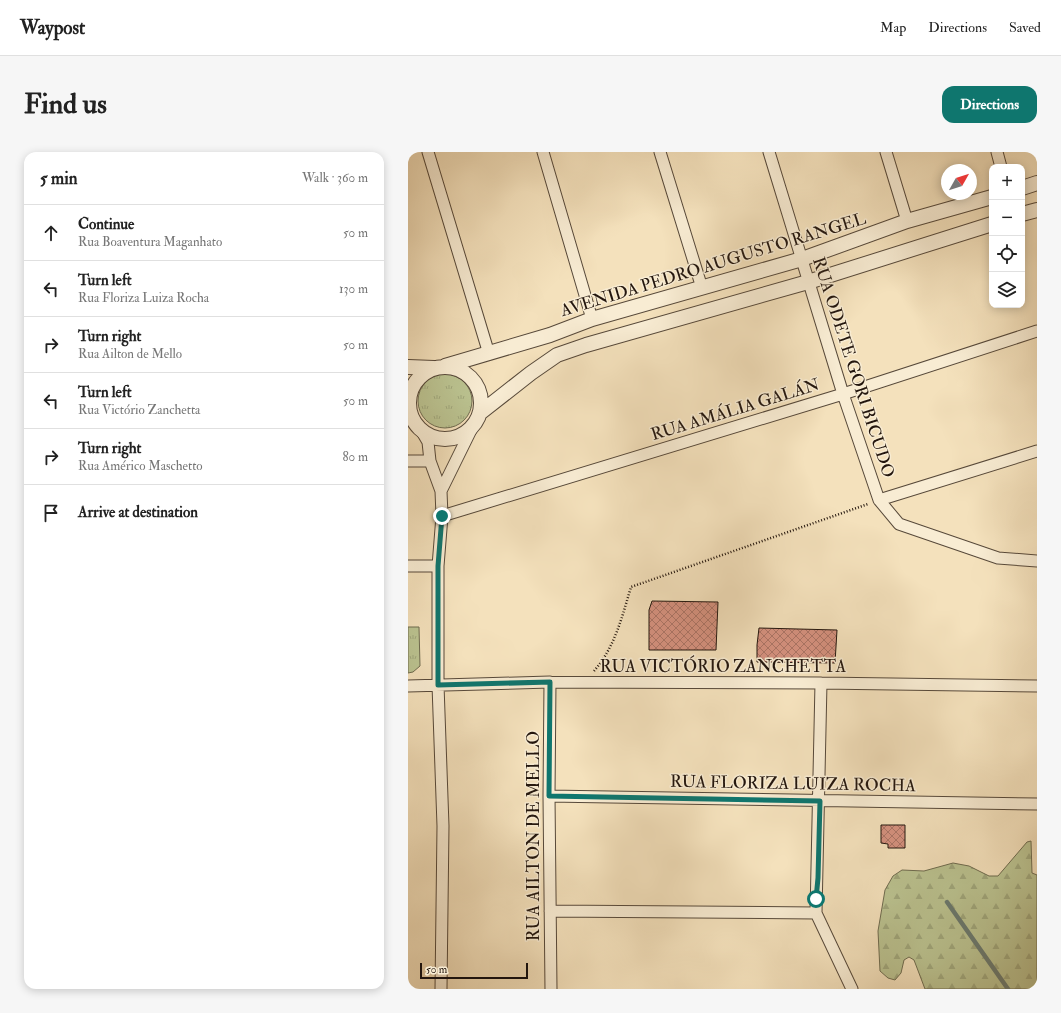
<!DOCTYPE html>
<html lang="en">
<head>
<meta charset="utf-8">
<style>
	:root { --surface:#fff; --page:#f6f6f6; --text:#222; --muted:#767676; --line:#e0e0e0; --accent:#0f766e }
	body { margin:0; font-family:"IM FELL Double Pica",serif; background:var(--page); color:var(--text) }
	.controls { position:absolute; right:12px; top:12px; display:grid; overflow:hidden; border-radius:8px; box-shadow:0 2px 10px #0003 }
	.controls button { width:36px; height:36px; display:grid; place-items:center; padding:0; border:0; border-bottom:1px solid var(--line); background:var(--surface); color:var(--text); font:20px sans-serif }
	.compass { position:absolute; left:533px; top:12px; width:36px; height:36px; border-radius:50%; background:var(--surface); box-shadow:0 2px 10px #0003; rotate:51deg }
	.scale { position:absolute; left:12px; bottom:10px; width:108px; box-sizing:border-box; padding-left:4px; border:2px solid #23160e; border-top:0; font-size:11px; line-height:14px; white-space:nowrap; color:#23160e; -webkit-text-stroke:3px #f8ecd3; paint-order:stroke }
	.stop { position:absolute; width:12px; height:12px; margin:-9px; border:3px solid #0f766e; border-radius:50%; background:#fff }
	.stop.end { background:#0f766e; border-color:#fff; box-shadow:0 1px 4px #0008 }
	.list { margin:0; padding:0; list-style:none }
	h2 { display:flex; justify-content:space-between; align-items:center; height:52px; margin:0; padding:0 16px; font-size:17px }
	h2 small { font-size:13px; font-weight:400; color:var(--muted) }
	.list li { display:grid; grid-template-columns:26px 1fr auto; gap:12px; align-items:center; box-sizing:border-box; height:56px; padding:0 16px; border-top:1px solid var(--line) }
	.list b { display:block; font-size:15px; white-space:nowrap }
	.list p { margin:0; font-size:13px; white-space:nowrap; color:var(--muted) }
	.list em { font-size:13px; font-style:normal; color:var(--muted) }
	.icon { flex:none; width:22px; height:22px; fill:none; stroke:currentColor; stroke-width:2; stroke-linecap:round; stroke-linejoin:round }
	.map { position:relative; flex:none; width:629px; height:837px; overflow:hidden; border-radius:12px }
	header { display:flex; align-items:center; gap:24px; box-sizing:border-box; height:56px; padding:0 20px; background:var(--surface); border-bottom:1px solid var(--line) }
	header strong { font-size:19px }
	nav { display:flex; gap:22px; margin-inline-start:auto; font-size:14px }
	.intro { display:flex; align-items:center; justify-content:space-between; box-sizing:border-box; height:96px; padding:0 24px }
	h1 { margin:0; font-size:28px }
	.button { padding:10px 18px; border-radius:12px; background:var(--accent); color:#fff; font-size:14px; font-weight:700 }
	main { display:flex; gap:24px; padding:0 24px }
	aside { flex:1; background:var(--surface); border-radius:12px; box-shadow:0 2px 10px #0003 }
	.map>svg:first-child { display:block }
</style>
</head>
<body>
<header>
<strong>Waypost</strong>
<nav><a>Map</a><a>Directions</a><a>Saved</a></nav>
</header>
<div class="intro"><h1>Find us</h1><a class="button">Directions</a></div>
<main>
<aside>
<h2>5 min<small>Walk · 360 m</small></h2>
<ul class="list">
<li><svg class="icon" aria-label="ahead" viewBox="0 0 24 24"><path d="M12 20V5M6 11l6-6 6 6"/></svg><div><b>Continue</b><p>Rua Boaventura Maganhato</p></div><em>50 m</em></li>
<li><svg class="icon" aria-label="left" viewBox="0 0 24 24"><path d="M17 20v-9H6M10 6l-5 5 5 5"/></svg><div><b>Turn left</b><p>Rua Floriza Luiza Rocha</p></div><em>130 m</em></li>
<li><svg class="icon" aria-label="right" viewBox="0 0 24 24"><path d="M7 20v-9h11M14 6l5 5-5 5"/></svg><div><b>Turn right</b><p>Rua Ailton de Mello</p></div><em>50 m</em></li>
<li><svg class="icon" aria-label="left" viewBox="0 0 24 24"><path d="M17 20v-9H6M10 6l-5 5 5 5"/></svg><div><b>Turn left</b><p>Rua Victório Zanchetta</p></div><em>50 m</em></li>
<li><svg class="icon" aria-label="right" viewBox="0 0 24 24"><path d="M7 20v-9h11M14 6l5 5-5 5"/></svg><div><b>Turn right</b><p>Rua Américo Maschetto</p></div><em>80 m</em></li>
<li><svg class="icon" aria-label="arrive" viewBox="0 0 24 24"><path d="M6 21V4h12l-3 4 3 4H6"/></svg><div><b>Arrive at destination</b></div></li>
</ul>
</aside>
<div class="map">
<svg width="629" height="837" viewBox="0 0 629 837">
	<defs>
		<pattern id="forest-firs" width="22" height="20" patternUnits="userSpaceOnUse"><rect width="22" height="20" fill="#bbc391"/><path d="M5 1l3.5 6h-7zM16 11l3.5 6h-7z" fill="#a0a77c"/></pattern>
		<pattern id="park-tufts" width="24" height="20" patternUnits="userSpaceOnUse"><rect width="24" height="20" fill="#bbc391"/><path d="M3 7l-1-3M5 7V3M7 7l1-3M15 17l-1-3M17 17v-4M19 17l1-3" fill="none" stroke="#a0a77c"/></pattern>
		<pattern id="building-cross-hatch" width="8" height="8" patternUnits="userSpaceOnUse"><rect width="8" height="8" fill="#d5917f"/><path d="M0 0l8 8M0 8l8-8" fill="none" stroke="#ac7566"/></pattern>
	</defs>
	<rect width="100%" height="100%" fill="#f4e1bc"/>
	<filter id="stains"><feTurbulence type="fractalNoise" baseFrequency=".005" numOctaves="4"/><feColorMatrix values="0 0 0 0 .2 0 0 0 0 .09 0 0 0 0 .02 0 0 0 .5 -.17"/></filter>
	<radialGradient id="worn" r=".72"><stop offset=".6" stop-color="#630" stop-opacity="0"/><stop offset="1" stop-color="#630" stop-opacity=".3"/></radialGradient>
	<path fill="url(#forest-firs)" stroke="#6f6c50" d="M623,689L624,721L629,723V837H517L506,808L501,805L496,808L493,821L487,828L480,826L472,819L470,779L477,738L485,724L494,718L516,719L545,711L561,714L581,724H590L619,690Z"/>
	<path fill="url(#park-tufts)" stroke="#6f6c50" d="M10 249a27 27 0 1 1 54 0a27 27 0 1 1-54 0Z
		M0,475H11L12,514L5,520L0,521Z"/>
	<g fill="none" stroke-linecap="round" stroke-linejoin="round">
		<path stroke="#6c7b70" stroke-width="4.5" d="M539,750L600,837"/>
	</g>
	<path fill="url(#building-cross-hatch)" stroke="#23160e" d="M244,449L310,450L308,498H241V458Z
		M351,476L429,478L427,511L349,510V493Z
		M473,673H497V696H480V692L473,691Z"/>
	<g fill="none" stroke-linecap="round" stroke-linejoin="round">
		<defs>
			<path id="minor" d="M20,0L81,202
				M135,0L184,167
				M252,0L294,136
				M361,0L435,242L471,348L491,372L590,406L629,409
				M478,0L499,69
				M589,0L593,15
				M0,260L1,259
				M13,278L20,290L22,309L33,339L34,364L30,414V533L35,674L33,837
				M0,309H22
				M33,339L66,272
				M471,348L629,299
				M34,364L435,242L629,179
				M0,414H30
				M142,530L141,644L143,837
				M413,531L408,761L444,837
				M0,534L142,530L413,531L629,534
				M141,644L629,652
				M142,759L408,761"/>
			<path id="tertiary" d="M614,36L629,31
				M614,62L629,58
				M37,214L142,183L184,167L394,107L499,69L584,45
				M1 251a36 36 0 1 1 72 0a36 36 0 1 1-72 0Z
				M0,215L26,216
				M72,261L123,221L149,203L178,193L400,130L584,72"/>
		</defs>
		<use href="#minor" stroke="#57493a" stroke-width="13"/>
		<use href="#tertiary" stroke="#57493a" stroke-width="16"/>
		<path stroke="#23160e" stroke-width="2.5" stroke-dasharray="1 2" stroke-linecap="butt" d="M186,519C207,495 214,465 223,435L460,352"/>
		<use href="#minor" stroke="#f8ecd3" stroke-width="11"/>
		<use href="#tertiary" stroke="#f8ecd3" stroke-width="14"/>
	</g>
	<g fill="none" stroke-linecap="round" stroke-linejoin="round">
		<path stroke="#0f766e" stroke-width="5" d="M34,364L30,414V533L142,530L141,644L412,649L410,726L408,747"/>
	</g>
	<g text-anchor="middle" stroke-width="3" stroke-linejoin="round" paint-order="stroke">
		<g font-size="17" fill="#23160e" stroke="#f8ecd3">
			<text transform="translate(305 112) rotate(-17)" y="6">AVENIDA PEDRO AUGUSTO RANGEL</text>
			<text transform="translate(446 215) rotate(72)" y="6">RUA ODETE GORI BICUDO</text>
			<text transform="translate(327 257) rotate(-17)" y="6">RUA AMÁLIA GALÁN</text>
			<text x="315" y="520">RUA VICTÓRIO ZANCHETTA</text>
			<text transform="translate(385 631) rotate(1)" y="6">RUA FLORIZA LUIZA ROCHA</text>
			<text transform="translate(125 684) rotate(-90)" y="6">RUA AILTON DE MELLO</text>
		</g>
	</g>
	<rect width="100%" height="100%" filter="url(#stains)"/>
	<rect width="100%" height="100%" fill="url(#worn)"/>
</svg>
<div class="controls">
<button>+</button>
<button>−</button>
<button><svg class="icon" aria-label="locate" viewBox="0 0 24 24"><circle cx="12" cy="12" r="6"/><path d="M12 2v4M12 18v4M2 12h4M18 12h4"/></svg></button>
<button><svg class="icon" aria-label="layers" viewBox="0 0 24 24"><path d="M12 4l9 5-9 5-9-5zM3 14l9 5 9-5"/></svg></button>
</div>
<svg class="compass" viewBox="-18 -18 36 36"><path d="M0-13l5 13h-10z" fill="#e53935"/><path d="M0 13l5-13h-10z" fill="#767676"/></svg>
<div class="scale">50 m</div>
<div class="stop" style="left:408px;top:747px"></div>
<div class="stop end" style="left:34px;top:364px"></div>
</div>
</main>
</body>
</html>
